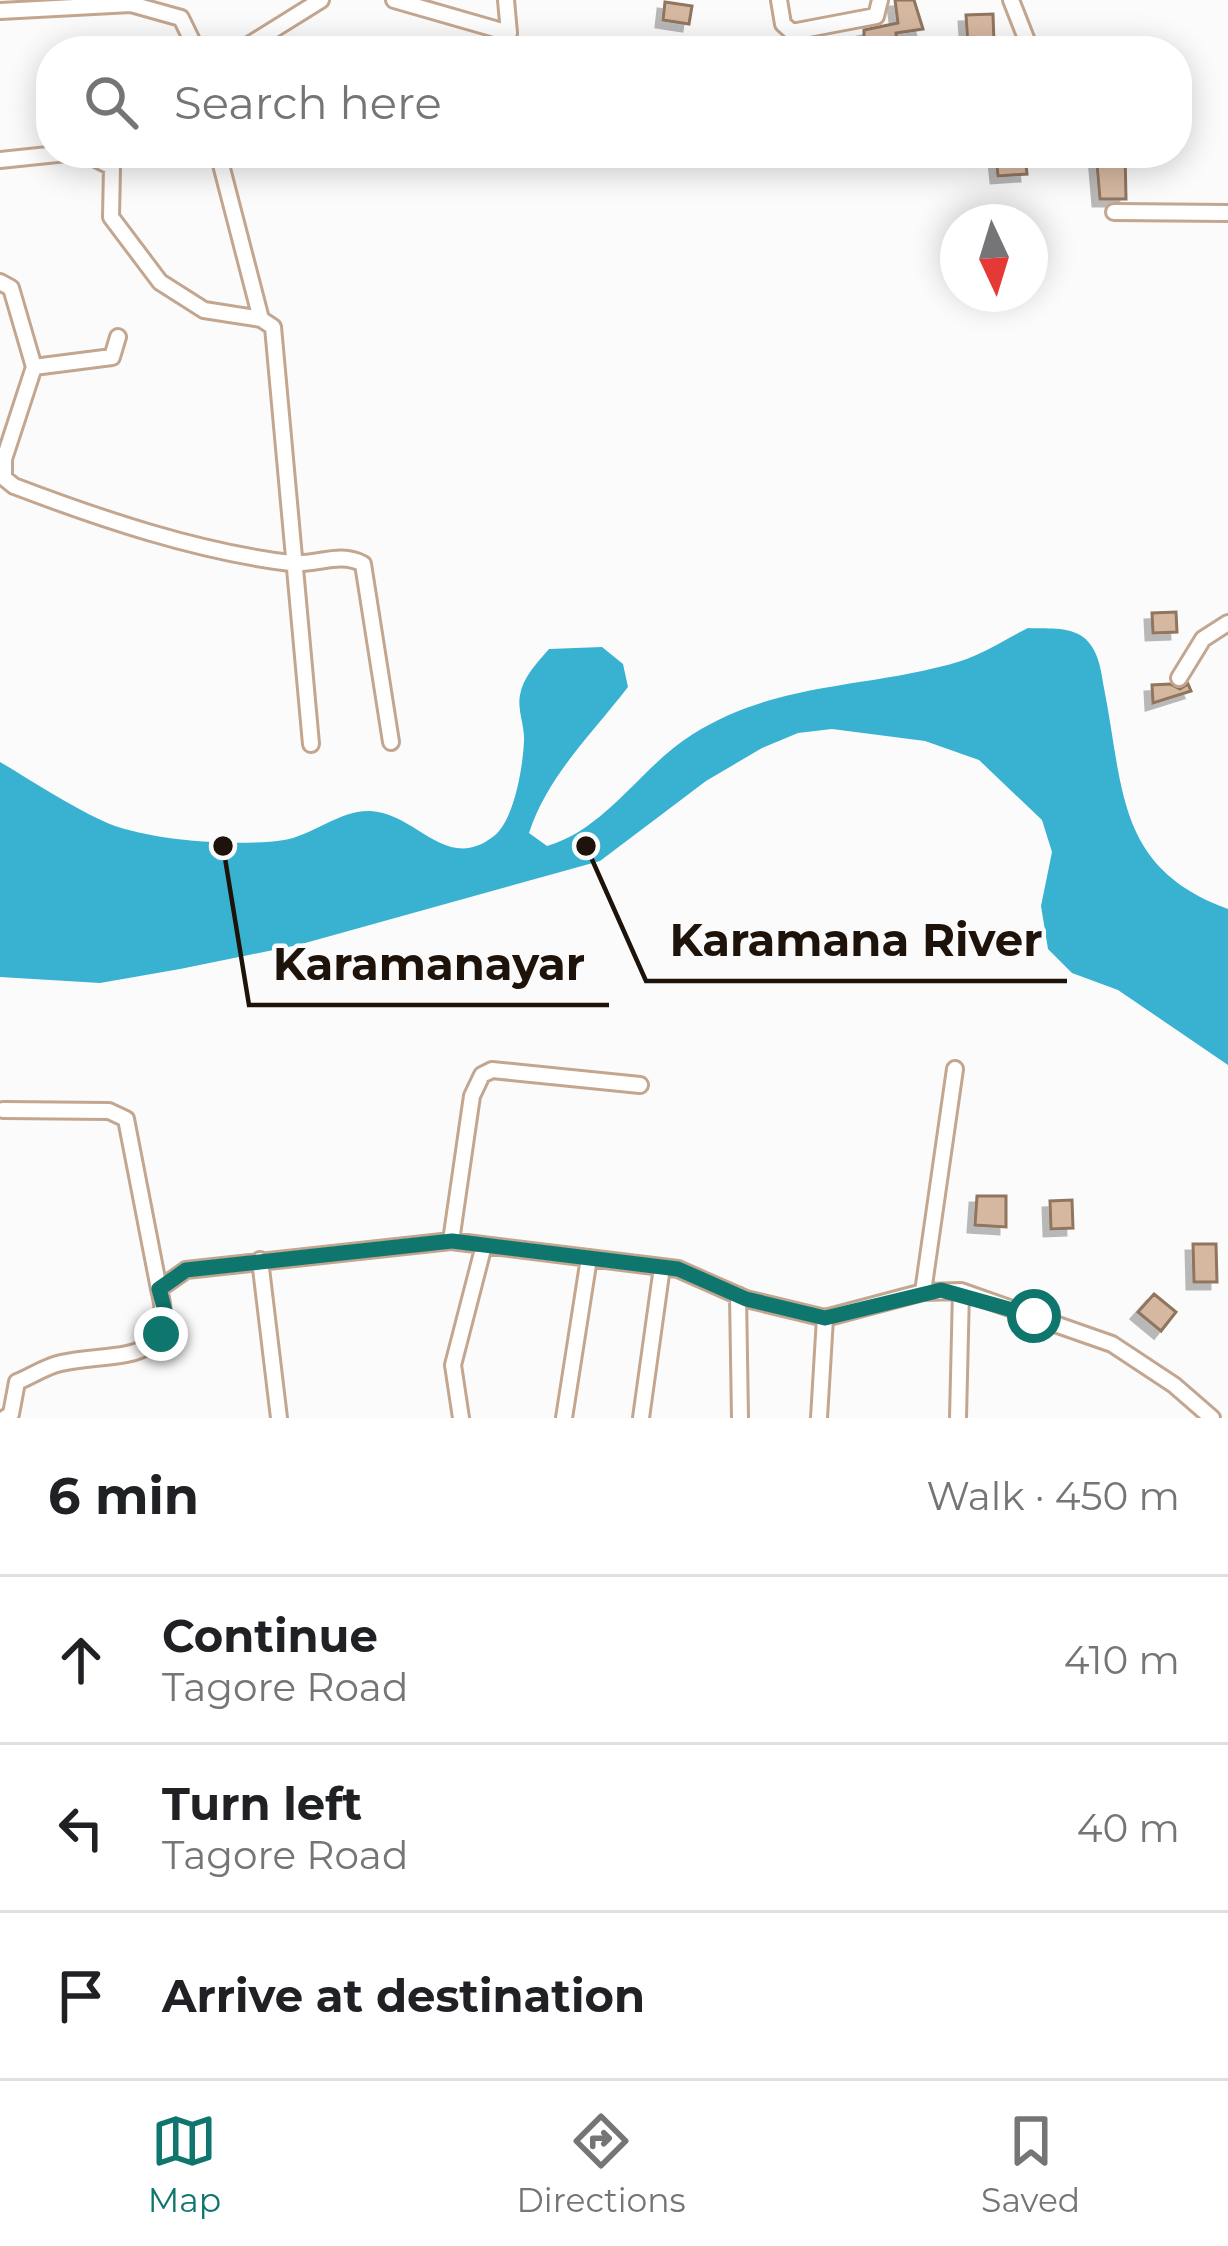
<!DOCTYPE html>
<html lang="en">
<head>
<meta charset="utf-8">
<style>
	:root { --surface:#fff; --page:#f2f2f2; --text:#202124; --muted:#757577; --line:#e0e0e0; --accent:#0f766e }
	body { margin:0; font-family:Montserrat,sans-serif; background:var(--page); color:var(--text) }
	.compass { position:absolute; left:940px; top:204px; width:108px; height:108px; border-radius:50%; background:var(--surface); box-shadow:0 6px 30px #0003; rotate:176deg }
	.stop { position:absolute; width:36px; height:36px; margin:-27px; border:9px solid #0f766e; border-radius:50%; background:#fff }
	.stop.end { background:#0f766e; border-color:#fff; box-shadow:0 3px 12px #0008 }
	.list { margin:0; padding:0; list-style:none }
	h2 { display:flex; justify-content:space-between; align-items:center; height:156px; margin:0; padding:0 48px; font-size:51px }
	h2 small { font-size:39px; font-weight:400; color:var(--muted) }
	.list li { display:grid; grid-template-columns:78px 1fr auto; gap:36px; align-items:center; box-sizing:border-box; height:168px; padding:0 48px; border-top:3px solid var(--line) }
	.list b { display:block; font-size:45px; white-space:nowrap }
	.list p { margin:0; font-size:39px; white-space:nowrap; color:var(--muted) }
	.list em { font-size:39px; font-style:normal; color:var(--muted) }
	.icon { flex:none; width:66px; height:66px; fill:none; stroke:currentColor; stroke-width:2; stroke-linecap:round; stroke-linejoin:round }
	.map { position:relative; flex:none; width:1228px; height:1418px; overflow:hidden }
	.search { position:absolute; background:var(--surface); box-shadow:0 6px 30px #0003; left:36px; right:36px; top:36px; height:132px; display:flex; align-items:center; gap:30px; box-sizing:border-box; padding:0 42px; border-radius:48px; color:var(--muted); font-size:45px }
	.sheet { height:660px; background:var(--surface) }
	nav { display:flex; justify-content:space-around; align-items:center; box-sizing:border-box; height:168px; border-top:3px solid var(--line); background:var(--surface); font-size:33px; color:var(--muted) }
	nav a { display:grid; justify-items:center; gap:6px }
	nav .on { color:var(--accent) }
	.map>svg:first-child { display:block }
</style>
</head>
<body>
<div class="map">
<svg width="1228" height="1418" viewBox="0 0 1228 1418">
	<defs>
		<filter id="shadow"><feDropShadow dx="-7" dy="7" stdDeviation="0" flood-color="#0004"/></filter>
	</defs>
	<rect width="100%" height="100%" fill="#fbfbfb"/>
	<path fill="#38b2d0" d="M1028,628C1045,629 1068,626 1083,637C1099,649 1101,671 1104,688C1124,789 1116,868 1228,909V1065L1118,990L1072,973L1048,949L1041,906L1052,852L1042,820L979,760L925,741L832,729L798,733L762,748L706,781L600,861L298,945L180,969L100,983L0,977V762C34,782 68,805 103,821C145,841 239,847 284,840C313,835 340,810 370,811C417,813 446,874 494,836C515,819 523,765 524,741C525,726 517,710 520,695C523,677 537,663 549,649L602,647L623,664L628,687C592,734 548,775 529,833L547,846C608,828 641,766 693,734C779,680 870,689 961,661C983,654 1006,639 1028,628Z"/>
	<path fill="#d6b8a1" stroke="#90755f" stroke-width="3" filter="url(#shadow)" d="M895,0H914L923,29L896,33L897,42H864V30L898,23Z
		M665,2L692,6L689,24L663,20Z
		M993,14L994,43L968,45L966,15Z
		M1096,153H1125L1126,199H1100Z
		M1025,155L1027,174L998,176L996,157Z
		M1176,612L1177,632L1153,633L1152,613Z
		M1170,684L1180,689L1188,684L1191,691L1153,703L1152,685Z
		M977,1196H1006V1227L975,1225Z
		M1072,1200L1073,1228L1051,1229L1050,1201Z
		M1193,1244H1216L1217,1282H1194Z
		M1154,1294L1176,1312L1161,1331L1138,1312Z"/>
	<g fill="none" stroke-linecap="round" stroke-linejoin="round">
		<defs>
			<path id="minor" d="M394,0L509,33L506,0
				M779,0L783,24L792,32L876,16L880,0
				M1011,0L1031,51
				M0,11L131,4L181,18L197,51
				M239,51L321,0
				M84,153L112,167L111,217L160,282L204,310L261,319L273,327L311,744
				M218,153L261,319
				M0,160L67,153
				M1114,212L1228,213
				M0,282L11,288L34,367L4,459V478L14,486C101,519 198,552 291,563C316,566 339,551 363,564L391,742
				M34,367L112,357L118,337
				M1179,678L1203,639L1228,623
				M3,1110L109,1111L126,1119L159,1289
				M451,1241L472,1096L482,1075L492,1070L640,1085
				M260,1260L279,1418
				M923,1292L955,1069
				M738,1295L740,1418
				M5,1418L11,1414L17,1382C32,1376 46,1366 61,1363C113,1351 180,1368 159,1289L186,1270L451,1241L678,1269L746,1299L825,1318L923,1292L961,1291L1112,1344L1174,1385L1212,1418
				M461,1418L453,1365L484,1245
				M564,1418L589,1258
				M641,1418L662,1267
				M819,1418L825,1318
				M958,1418L961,1291"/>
		</defs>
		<use href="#minor" stroke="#c3a68f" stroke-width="20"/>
		<use href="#minor" stroke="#fff" stroke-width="14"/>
	</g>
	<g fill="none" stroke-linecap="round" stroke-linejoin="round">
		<path stroke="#0f766e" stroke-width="15" d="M161,1334L165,1311L159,1289L186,1270L452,1241L678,1269L746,1299L825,1318L941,1290L1034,1316"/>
	</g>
	<path fill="none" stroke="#1d130a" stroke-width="4.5" d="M586 846L646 981H1067M223 846L249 1005H609"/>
	<g fill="#1d130a" stroke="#fbfbfb" stroke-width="4.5">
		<circle cx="586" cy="846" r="12"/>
		<circle cx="223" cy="846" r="12"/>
	</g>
	<g font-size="45" text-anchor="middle" font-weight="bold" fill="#1d130a" stroke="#fbfbfb" stroke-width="9" stroke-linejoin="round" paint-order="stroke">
		<text x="856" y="956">Karamana River</text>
		<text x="429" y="980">Karamanayar</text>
	</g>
</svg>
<svg class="compass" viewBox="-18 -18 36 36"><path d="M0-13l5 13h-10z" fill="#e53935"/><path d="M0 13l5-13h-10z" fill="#757577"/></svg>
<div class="stop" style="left:1034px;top:1316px"></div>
<div class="stop end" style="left:161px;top:1334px"></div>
<div class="search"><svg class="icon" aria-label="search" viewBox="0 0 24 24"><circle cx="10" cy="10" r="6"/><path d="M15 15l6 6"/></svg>Search here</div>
</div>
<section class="sheet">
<h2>6 min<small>Walk · 450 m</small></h2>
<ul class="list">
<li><svg class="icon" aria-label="ahead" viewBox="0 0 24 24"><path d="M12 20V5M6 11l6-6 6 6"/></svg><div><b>Continue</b><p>Tagore Road</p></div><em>410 m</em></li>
<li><svg class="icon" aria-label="left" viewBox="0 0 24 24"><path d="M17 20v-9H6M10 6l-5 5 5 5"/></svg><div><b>Turn left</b><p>Tagore Road</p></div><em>40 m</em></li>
<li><svg class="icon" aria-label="arrive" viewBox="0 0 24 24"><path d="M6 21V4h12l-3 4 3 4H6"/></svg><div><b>Arrive at destination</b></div></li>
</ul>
</section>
<nav>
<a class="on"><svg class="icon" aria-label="map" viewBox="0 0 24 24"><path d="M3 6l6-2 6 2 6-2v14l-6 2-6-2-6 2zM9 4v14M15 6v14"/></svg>Map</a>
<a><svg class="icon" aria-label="directions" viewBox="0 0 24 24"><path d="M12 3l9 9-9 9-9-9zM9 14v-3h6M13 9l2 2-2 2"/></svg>Directions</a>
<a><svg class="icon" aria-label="saved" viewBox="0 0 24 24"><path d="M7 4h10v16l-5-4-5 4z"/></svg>Saved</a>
</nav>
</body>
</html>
